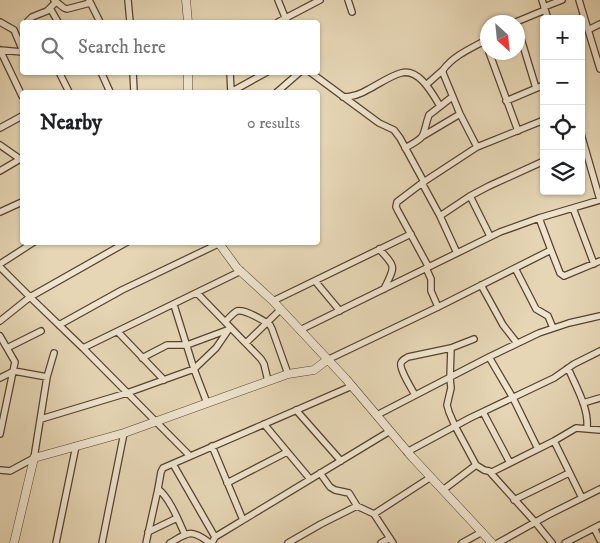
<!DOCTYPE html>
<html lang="en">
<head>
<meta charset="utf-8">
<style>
	:root { --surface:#fff; --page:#f2f2f2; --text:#202124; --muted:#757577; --line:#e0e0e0 }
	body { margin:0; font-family:"IM FELL DW Pica",serif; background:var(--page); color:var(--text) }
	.controls { position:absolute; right:15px; top:15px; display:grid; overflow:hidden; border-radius:5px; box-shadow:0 1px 4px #0004 }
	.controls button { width:45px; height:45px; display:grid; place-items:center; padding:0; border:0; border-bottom:1px solid var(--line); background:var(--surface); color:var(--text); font:25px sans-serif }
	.compass { position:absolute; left:480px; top:15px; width:45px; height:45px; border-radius:50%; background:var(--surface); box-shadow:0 1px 4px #0004; rotate:153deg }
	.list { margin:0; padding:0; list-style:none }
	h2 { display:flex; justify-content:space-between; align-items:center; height:65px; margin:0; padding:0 20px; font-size:21px }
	h2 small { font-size:16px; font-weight:400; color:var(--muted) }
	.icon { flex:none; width:28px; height:28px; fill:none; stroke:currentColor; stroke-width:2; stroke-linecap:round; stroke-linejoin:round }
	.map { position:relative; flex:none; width:600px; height:543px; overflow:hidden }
	.search { position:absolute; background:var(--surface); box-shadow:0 1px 4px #0004; left:20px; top:20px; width:300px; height:55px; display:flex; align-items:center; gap:12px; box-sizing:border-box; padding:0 18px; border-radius:5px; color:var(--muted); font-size:19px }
	.panel { position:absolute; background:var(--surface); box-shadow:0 1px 4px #0004; left:20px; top:90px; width:300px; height:155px; border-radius:5px }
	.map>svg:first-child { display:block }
</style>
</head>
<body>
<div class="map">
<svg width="600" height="543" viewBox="0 0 600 543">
	<rect width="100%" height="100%" fill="#e6d6b5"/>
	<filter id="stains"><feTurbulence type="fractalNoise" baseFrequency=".004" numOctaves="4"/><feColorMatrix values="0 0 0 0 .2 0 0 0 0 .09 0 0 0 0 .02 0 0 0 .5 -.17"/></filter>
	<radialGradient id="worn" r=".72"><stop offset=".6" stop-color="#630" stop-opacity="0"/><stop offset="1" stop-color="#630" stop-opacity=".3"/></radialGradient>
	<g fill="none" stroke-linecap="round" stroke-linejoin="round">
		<defs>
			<path id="minor" d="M54,0L64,8L67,9L90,3
				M89,0L100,22
				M128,0L130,22
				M278,0L287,22
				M348,0L352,12
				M542,0L548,19
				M579,0L600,69
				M544,7L562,0
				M50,8L58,22
				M0,22L14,30L22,49
				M27,22L32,17L47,11L56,2
				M278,22L320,0
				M516,22L545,10
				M518,29L536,88
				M588,30L600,24
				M0,50L22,96
				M0,50L22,52
				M489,52L518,131
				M59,72L69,92
				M101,72L110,92
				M133,72L134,92
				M230,72L231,92
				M310,72L379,123L394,130L400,138L424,182
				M426,85L443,70
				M231,92L267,72
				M277,92L300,72
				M343,97C353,97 361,94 369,89C379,84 390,76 401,73C419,68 432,93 440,106
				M506,101L544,85
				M0,128L22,116
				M581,134L600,200
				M423,136L460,114
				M0,145L20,159
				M477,147L460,114L443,73V70C454,55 472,48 488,39
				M405,148C429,135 421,137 429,115L452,97
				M0,171L22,158
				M422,183L440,216L457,253
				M470,196L490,236
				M573,208L594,264
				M0,212L22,202
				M440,216L470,196L489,186L544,161
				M539,218L551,250
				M379,249C397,268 395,266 384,289
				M0,264L34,242
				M428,266L398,211L396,207L397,202L422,183L477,147L544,120
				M0,267L30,297L83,348L190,456
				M426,268L431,279V291L438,307
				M515,268L536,309L548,316L553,328
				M315,281L340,311
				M481,285L503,325L517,343
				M197,293L261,359L264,364L268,381
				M273,301L411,234
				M174,305L194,369L207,403
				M0,321L30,297L127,242
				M225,322C229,318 233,313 237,311C245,309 264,321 270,325L272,329L288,374
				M59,325L122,290L218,244
				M300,330L500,232L539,218L600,200
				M118,332L164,380
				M0,336L15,362L0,434
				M246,343L281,309
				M7,348L41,331
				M83,348L241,271
				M451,348L450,378L451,388L447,405L449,412L455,426L476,465L484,470L492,472L554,441L576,428L600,430
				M489,357L513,398L538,449
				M142,358L167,345H187L230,329
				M327,360L438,307L551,250L560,273L564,276L600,261
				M568,368C576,387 589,408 587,428
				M0,378L14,371L47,377
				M415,395C412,389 399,369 401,363C402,360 405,359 408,357L451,348L474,339
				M583,403L600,398
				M296,410L341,461
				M483,412L510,463
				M377,415L489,357L539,333L569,323L600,316
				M41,419L127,393L194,369L216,348L229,329
				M264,424L310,479
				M554,441L582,498
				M212,446L243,520
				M407,452L470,418L554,378L574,364L600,351
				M173,464L215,537
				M0,470L10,471L34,458L47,377L54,353
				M489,471L535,522L552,543
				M320,473L330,487L335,490L349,493L357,506
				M227,483L287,452
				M158,489C170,498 179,522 185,535
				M443,490L476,465
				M514,500L569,473
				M374,514L431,477
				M594,528L600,540
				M148,532L177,518
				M56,543L76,446
				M102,543L124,433
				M146,543L158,489L161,472L163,468L352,386
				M170,543C189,532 191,529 210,543
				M212,543L215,537L390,431
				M288,543L321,524L357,506L374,514L393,543
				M381,543L390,538
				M462,543L482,532
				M498,543L548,515L600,489
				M565,543L600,525"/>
			<path id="tertiary" d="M186,0L188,22
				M188,92V72
				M218,242L237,268L273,301L346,379L412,457L492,543
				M14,543L34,458L124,433L288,374L314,370L327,360"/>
		</defs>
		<use href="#minor" stroke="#57422d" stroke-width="8"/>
		<use href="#tertiary" stroke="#57422d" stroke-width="9"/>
		<use href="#minor" stroke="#efe4cf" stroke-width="5.5"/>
		<use href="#tertiary" stroke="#efe4cf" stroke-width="8"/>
	</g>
	<rect width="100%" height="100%" filter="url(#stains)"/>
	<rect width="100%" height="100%" fill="url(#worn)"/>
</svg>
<div class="controls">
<button>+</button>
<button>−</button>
<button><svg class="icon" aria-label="locate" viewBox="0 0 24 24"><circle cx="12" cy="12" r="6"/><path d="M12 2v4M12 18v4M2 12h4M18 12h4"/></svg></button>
<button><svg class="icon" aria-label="layers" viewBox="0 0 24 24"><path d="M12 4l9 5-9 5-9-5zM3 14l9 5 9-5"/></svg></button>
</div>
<svg class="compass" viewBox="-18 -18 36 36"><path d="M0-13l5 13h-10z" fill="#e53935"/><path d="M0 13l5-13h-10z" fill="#757577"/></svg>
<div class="search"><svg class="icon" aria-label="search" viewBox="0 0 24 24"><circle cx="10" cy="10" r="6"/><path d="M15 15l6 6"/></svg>Search here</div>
<section class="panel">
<h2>Nearby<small>0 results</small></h2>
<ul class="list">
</ul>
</section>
</div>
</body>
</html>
